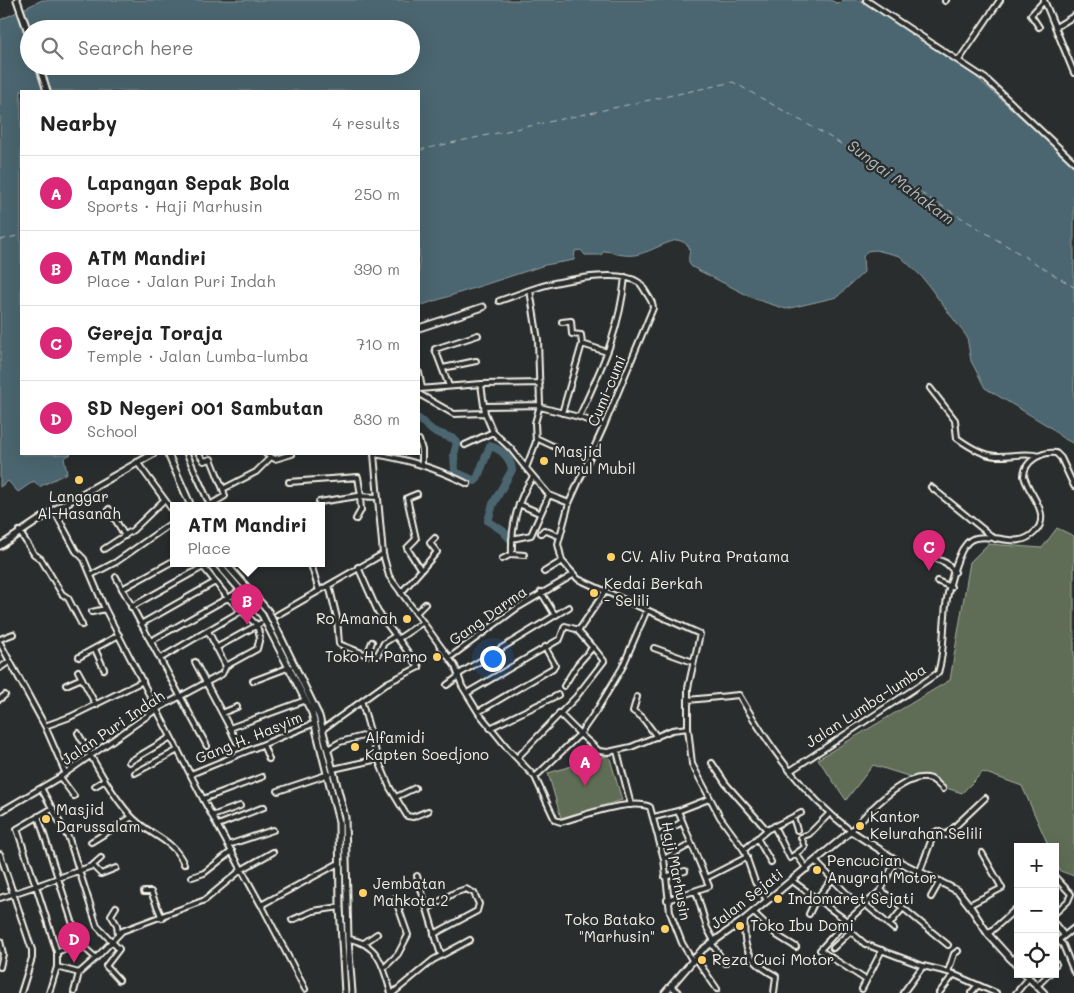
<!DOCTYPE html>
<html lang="en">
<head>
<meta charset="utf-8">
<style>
	:root { --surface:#fff; --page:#f6f6f6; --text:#222; --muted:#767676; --line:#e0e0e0; --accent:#db2777 }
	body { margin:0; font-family:Mali,sans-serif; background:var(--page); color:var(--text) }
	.controls { position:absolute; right:15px; bottom:15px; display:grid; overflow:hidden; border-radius:0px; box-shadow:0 5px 20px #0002 }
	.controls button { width:45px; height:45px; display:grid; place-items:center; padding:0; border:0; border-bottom:1px solid var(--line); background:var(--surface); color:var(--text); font:25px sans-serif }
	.you { position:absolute; left:492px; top:658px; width:18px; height:18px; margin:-12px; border:4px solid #fff; border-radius:50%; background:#1a73e8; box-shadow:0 0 0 8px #1a73e833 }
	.badge { display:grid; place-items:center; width:32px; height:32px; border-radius:50%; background:var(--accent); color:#fff; font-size:16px; font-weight:700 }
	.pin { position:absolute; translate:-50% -41px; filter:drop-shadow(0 1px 2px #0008) }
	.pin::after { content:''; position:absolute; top:26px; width:18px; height:15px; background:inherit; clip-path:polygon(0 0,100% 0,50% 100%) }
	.popup { position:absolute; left:170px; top:502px; width:155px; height:65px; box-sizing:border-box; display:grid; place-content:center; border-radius:0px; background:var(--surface); filter:drop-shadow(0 1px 4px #0005); font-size:16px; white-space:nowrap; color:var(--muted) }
	.popup b { font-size:19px; color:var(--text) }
	.popup::after { content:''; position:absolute; left:50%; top:100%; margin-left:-10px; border:10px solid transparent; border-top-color:var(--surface) }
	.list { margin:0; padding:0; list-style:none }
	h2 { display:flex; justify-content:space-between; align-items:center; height:65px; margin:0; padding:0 20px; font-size:21px }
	h2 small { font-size:16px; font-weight:400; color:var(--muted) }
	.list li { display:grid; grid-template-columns:32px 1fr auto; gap:15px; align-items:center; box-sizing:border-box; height:75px; padding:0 20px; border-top:1px solid var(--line) }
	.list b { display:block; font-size:19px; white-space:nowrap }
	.list p { margin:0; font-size:16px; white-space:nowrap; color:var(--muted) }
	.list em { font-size:16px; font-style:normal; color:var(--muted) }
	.icon { flex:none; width:28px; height:28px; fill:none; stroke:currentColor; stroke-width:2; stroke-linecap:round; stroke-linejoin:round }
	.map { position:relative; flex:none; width:1074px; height:993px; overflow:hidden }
	.search { position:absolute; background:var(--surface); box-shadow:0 5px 20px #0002; left:20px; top:20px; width:400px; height:55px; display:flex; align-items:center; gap:12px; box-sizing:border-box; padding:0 18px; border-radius:28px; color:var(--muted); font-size:19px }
	.panel { position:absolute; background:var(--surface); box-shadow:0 5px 20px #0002; left:20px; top:90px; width:400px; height:365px; border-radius:0px }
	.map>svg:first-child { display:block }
</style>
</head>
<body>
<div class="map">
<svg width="1074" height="993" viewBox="0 0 1074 993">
	<rect width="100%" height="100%" fill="#2a2d2e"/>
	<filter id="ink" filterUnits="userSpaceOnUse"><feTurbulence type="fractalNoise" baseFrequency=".02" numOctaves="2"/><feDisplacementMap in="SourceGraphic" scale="10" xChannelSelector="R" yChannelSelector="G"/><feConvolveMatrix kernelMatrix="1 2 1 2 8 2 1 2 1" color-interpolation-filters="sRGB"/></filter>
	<g filter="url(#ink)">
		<path fill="#5e6d56" stroke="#a9af9f" d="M1057,528L1074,536V876L1060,871L1055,860V847H1049L1022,786L983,772L962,793L873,765L846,800L818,759L950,680L970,562L988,544L1042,548Z
			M609,755L622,800L561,818L548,773Z"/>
		<path fill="#4b6670" stroke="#8f9ea0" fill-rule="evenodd" d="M42,0H830L839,4L843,0H862L975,76L1074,165V444L1061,437L1050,427L985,388L971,361L967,337L922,277L900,256L876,250L867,251L863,257L864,272L837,297L786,309L755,299L692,267C682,257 700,247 678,240C660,243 643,258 624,255C617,255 612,251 604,251L601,255H585L581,250L575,251L574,260L545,265L419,306V91H21V454H71L64,458L67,473L39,487L34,481L18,492L8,481L0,487V20ZM29,29H411V66H29Z"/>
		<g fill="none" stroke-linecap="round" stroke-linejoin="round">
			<path stroke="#4b6670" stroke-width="8" d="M419,419L433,431L454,439L457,443L454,454L455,472L475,481L477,479L490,446C501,449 511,458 512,470L493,504L488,521L503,531L511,540"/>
			<path stroke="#b0b9b8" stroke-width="1" stroke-dasharray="6 5" stroke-linecap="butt" d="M419,150L733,82L828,136L1074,287
				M0,240L21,235"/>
			<defs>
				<path id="street" d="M866,0L986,79L1074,162
					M1044,0L1074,73
					M945,1L946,0
					M1039,27L1031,15L1044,1
					M1056,27L1074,16
					M959,60L1000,0
					M499,301L530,290
					M562,322L571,321L572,334L581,335L582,344
					M443,368L476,361
					M419,373L422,388
					M449,386L435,349L478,335
					M930,388L955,420L957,438C968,446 982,455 996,456C1010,457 1025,452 1039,456
					M419,389L481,384
					M419,394L454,414L485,413L481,384L540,383
					M484,406L540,405
					M540,407L579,417C601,369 620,331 625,277
					M485,413L493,432L511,449L526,468L536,442L535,423L540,405L538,340L530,290C552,282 617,268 638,282C642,284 644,290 647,294C650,299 653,302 653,308L604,426L569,503L558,544L562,561L578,579L700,634L688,688V728L692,764L720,817L744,850L755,882L767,900
					M562,413L582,344L607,352
					M579,417L604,426
					M536,438L553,446
					M419,440L422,450V465
					M465,445L493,432
					M187,454L210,505L225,496L223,489L256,472L270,458
					M199,454L204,461L211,459L223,489
					M266,454L275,459L292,454
					M374,454L383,554L389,576L455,666L462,686L478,712L509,750L535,777L555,820L561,822C582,816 631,798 650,807L664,859L670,912L682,943L692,960
					M374,454C407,459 438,469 468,484
					M137,462L173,511
					M526,468L549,495L569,503
					M289,482L358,477L361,496
					M931,487L995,539
					M417,494L407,498L416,539L407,548L421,570
					M319,502L358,496L377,497
					M519,504L539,513
					M109,509L125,536
					M54,510L76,551L84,559L105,609L203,799L261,905L339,863
					M356,519L361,510L360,496
					M19,531L34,554L41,559L62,594L68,598L82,625
					M541,533L544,530L559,536
					M512,539L531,535L549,495
					M104,549L133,530L164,500
					M512,554L524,555
					M502,559L512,554C511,528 517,499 533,477
					M937,559L946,563L955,572
					M201,564L228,598L257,625L260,637L257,649L226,666
					M311,564L319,591
					M544,572L562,561
					M91,575L116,562L173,522
					M116,577L207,746
					M937,581L951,587
					M329,585L337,618L339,644L367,655L372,642
					M122,589L173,561
					M541,592L555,615
					M401,593L437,552L430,543L435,538
					M131,607L203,567
					M647,610L622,668L598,708L580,734L599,751L608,752L631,747L672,730L688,728
					M92,612L105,609
					M416,613L425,604
					M277,615L383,554
					M141,624L215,582
					M578,631L592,647
					M0,639L13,634
					M398,639L423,622
					M151,641L240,591
					M0,643L45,726L65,772
					M216,648L261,623
					M654,648L693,662
					M95,649L104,669
					M377,656L384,643L395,636
					M79,657L119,635
					M161,658L243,610
					M449,658L517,608L573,575
					M195,662L230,728L306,700
					M0,668L10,661
					M78,671L96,705
					M459,674L569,607
					M253,681L290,667
					M66,685L82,678
					M447,685L459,676
					M467,693L560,639L565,626L579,630L604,593
					M637,697L633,711L642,717L657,737
					M0,699L5,695
					M688,700L739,695C770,748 802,793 851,831C865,815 906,770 931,779C935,781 939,785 943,789
					M362,703L378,759L390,788L407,816L413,817L428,811
					M478,712L553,668L555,665L545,647
					M222,713L237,707
					M45,726L70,717L143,681
					M230,728L236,741
					M490,728L558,695
					M323,729L387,683L419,667L378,612L358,567
					M78,733C94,761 109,791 130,815C148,836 171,836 184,864
					M263,745L269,759
					M328,749L340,742L371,734
					M617,751L631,805
					M517,758L576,697L604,661L593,647L577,665L564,686
					M129,762L171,737
					M712,763L726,784L767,830
					M333,769L378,759
					M790,771L938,673C944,654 943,635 945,616C946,596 953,568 962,550C966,544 969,539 976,538C997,533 1017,550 1035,532C1040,527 1042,521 1041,514C1039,501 1027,489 1024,476C1024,461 1042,451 1056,453L1061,458L1074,486
					M135,773L178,750
					M191,774L315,723
					M60,777L74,796
					M535,777L580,734L559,713
					M95,786L105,780
					M41,788L69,839L97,926L119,949L106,966L119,980
					M278,791L329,774
					M396,797L415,788
					M203,799L262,777
					M53,808L17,829L36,886L92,866L101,858
					M0,812L60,777L157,709L222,674L226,666L208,631
					M38,816L79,943
					M212,816L240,806
					M654,817L678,811L709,799
					M793,817L797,830
					M218,825L264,807
					M774,826L790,858L805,847L801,837L809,834L829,814
					M658,836L682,822
					M757,838L771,862
					M91,842L132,817
					M228,845L273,830
					M744,850L767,830L801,813
					M0,854L32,950V958L21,993
					M796,854L807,869
					M664,859L691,844
					M816,862L849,896
					M92,865L101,874L116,868
					M920,871L934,833L937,831L946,835L985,798
					M417,876L441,955
					M192,877L204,873L232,851
					M665,877L685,871
					M1055,877L1071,894L1068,901L1055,913
					M706,878L747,857
					M791,880L847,921
					M881,890L948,945
					M696,891L707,928L714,941
					M144,892H151L162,918
					M931,897L940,881
					M0,898L36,886L57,952V967L49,993
					M667,900L709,886L678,811
					M866,905L894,929
					M969,905L1002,888L982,853
					M262,906L305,989
					M116,907L111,915L117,925L118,935
					M427,909L454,893L466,889L474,893L479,904L477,911L434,934
					M753,912L778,936L796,947
					M809,914L816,899L832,880
					M745,919C742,949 749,962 776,976L774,993
					M292,920L313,911L340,907
					M1055,924L1063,934
					M843,925L865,944L923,966L948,972L996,993
					M889,925L903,908
					M988,934L1018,907
					M348,939C379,943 384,968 391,993
					M1058,940L1063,945L1074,972
					M0,941L3,954L0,967
					M364,943L377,934
					M711,943L725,963
					M1055,943L1074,928
					M833,948L850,932
					M57,952L79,943L96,958L79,973
					M695,957L717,989
					M96,958L122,931L205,900L241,870L273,852
					M1011,961L1018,954
					M1055,965L1056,964
					M57,967L79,973L74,992
					M385,967L398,954L408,935L395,898
					M948,972L954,954L958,951
					M866,980L820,950L843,925L881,890L896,860
					M671,986L679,993
					M1037,986L1049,974
					M862,989L882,950
					M393,993L433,960L470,940
					M903,993L923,966
					M939,993L954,974
					M971,993L978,985
					M1016,993L1028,979"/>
				<path id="secondary" d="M17,0L29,35
					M39,66L47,91
					M419,328L483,307
					M168,454L191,506
					M0,546L54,510L153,454
					M218,564L262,615L312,713L339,822L340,907L345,993
					M226,564L268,611L319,716L345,817L348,939L352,993
					M1025,974L1044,993
					M665,993L702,950L745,919L851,831L896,860L958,891L969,905L988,934L1018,967"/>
			</defs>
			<use href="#street" stroke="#f4f1e8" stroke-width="8"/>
			<use href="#secondary" stroke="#f4f1e8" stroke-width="9"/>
			<use href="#street" stroke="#2a2d2e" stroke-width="4"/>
			<use href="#secondary" stroke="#2a2d2e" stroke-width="5"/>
		</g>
	</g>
	<g fill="#ffd166" stroke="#2a2d2e" stroke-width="2">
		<circle cx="544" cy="461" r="5"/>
		<circle cx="79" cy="480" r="5"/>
		<circle cx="611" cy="557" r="5"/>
		<circle cx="594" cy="593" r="5"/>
		<circle cx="407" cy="619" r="5"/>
		<circle cx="437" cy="657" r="5"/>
		<circle cx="355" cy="747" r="5"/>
		<circle cx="46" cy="819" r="5"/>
		<circle cx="860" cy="826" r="5"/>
		<circle cx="817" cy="870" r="5"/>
		<circle cx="363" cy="893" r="5"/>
		<circle cx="778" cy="899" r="5"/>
		<circle cx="740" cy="926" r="5"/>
		<circle cx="665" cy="929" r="5"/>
		<circle cx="702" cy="960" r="5"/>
	</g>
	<g text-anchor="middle" stroke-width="4.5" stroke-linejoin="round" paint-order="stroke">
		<g font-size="15" fill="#f4f1e8" stroke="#2a2d2e">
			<text transform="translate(607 391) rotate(-67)" y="5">Cumi-cumi</text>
			<text transform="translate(488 616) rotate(-35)" y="5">Gang Darma</text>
			<text transform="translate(866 706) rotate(-33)" y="5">Jalan Lumba-lumba</text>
			<text transform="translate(113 728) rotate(-34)" y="5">Jalan Puri Indah</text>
			<text transform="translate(249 738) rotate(-22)" y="5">Gang H. Hasyim</text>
			<text transform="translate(676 871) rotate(79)" y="5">Haji Marhusin</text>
			<text transform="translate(747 899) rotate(-38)" y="5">Jalan Sejati</text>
		</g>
		<g font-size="15" fill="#f4f1e8" stroke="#2a2d2e" text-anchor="start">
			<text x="554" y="457">Masjid<tspan x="554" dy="17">Nurul Mubil</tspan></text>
			<text x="79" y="502" text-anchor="middle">Langgar<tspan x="79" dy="17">Al-Hasanah</tspan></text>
			<text x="621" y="562">CV. Aliv Putra Pratama</text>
			<text x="604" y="589">Kedai Berkah<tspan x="604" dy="17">- Selili</tspan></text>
			<text x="397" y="624" text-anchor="end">Ro Amanah</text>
			<text x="427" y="662" text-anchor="end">Toko H. Parno</text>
			<text x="365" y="743">Alfamidi<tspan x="365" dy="17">Kapten Soedjono</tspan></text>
			<text x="56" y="815">Masjid<tspan x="56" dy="17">Darussalam</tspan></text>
			<text x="870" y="822">Kantor<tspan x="870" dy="17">Kelurahan Selili</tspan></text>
			<text x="827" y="866">Pencucian<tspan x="827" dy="17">Anugrah Motor</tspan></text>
			<text x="373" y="889">Jembatan<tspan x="373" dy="17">Mahkota 2</tspan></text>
			<text x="788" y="904">Indomaret Sejati</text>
			<text x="655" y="925" text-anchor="end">Toko Batako<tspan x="655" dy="17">"Marhusin"</tspan></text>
			<text x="750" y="931">Toko Ibu Domi</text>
			<text x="712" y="965">Reza Cuci Motor</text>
		</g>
		<g font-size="16" font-style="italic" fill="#b0b9b8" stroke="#2a2d2e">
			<text transform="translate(901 182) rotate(37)" y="6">Sungai Mahakam</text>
		</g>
	</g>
</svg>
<div class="controls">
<button>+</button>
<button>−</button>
<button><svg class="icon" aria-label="locate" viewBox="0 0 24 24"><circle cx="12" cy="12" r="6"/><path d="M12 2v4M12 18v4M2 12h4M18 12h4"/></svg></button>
</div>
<div class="you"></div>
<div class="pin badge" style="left:585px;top:786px">A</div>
<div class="pin badge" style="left:247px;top:625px">B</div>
<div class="popup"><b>ATM Mandiri</b>Place</div>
<div class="pin badge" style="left:929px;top:571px">C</div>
<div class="pin badge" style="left:74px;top:963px">D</div>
<div class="search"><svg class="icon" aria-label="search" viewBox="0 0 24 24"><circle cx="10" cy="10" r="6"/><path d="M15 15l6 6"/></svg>Search here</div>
<section class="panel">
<h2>Nearby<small>4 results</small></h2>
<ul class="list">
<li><span class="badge">A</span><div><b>Lapangan Sepak Bola</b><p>Sports · Haji Marhusin</p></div><em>250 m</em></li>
<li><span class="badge">B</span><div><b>ATM Mandiri</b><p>Place · Jalan Puri Indah</p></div><em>390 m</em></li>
<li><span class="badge">C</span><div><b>Gereja Toraja</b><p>Temple · Jalan Lumba-lumba</p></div><em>710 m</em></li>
<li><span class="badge">D</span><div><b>SD Negeri 001 Sambutan</b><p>School</p></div><em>830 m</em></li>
</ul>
</section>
</div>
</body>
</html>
